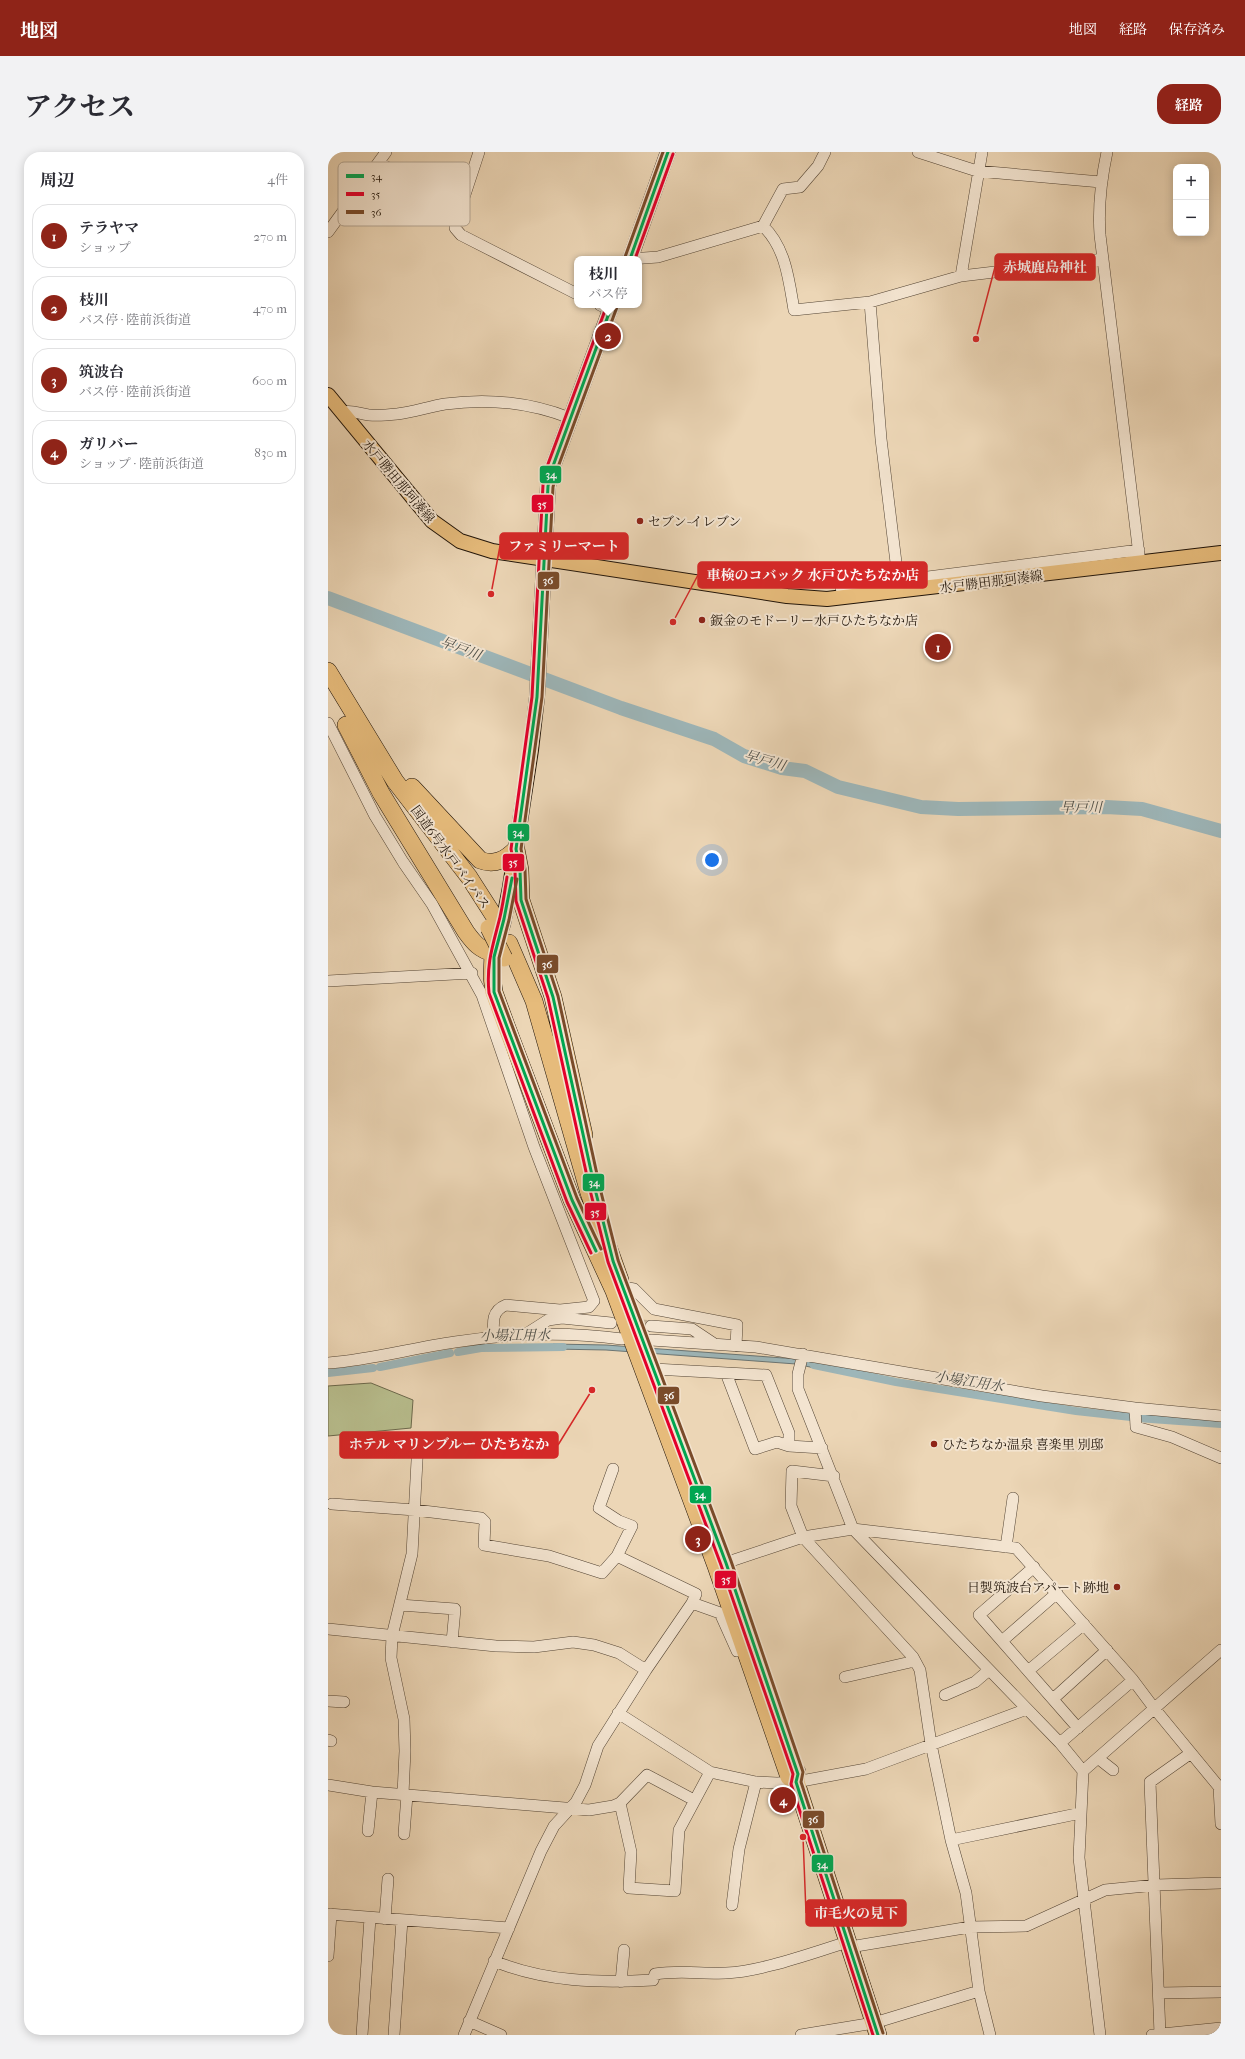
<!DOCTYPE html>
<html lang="ja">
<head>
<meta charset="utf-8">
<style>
	:root { --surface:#fff; --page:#f2f2f3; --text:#2b2b33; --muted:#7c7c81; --line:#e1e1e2; --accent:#8f2418 }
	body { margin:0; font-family:"IM FELL French Canon","Noto Serif JP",serif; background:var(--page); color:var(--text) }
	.controls { position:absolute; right:12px; top:12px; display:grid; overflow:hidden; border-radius:8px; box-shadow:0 2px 10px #0003 }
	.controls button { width:36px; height:36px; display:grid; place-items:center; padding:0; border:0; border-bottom:1px solid var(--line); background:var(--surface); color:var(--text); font:20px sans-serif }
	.you { position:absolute; left:384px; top:708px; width:14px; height:14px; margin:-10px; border:3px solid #fff; border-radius:50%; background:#1a73e8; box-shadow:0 0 0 6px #1a73e833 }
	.badge { display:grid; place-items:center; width:26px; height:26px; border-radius:50%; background:var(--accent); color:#fff; font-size:13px; font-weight:700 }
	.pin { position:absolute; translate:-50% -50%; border:2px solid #fff; box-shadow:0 1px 4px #0006 }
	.popup { position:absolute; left:246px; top:104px; width:68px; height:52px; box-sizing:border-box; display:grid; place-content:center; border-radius:8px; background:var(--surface); filter:drop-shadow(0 1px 3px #0005); font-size:13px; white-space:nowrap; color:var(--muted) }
	.popup b { font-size:15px; color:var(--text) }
	.popup::after { content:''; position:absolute; left:50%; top:100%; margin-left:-8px; border:8px solid transparent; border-top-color:var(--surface) }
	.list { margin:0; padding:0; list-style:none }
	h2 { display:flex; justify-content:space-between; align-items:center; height:52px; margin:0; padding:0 16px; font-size:17px }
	h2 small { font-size:13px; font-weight:400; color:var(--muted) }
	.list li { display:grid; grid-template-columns:26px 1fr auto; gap:12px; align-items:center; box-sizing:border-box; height:64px; margin:0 8px 8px; padding:0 8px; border:1px solid var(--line); border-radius:16px }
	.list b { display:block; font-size:15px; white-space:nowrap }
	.list p { margin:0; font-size:13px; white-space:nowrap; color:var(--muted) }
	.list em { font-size:13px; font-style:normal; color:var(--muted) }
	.map { position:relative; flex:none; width:893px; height:1883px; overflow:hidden; border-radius:16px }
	header { display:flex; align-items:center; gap:24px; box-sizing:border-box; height:56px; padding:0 20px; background:var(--accent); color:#fff }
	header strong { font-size:19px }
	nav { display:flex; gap:22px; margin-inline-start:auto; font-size:14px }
	.intro { display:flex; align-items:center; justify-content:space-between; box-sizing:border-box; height:96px; padding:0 24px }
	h1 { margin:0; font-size:28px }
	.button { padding:10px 18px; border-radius:16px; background:var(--accent); color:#fff; font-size:14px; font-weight:700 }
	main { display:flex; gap:24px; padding:0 24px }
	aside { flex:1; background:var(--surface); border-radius:16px; box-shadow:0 2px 10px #0003 }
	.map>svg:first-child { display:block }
</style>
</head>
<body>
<header>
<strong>地図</strong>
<nav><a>地図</a><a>経路</a><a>保存済み</a></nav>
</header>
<div class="intro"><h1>アクセス</h1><a class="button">経路</a></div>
<main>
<aside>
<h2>周辺<small>4件</small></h2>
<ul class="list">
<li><span class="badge">1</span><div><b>テラヤマ</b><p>ショップ</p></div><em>270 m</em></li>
<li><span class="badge">2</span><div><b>枝川</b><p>バス停 · 陸前浜街道</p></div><em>470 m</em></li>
<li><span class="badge">3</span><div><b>筑波台</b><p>バス停 · 陸前浜街道</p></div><em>600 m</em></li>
<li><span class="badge">4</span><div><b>ガリバー</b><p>ショップ · 陸前浜街道</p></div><em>830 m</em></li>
</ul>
</aside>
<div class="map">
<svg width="893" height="1883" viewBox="0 0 893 1883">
	<rect width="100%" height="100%" fill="#ecd6b6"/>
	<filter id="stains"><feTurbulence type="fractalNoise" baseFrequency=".005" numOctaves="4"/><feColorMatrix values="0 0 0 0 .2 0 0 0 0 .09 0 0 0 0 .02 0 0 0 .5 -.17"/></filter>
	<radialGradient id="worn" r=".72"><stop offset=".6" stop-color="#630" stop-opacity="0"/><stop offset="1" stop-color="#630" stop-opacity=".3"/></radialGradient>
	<path fill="#b8be8e" stroke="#6c694c" d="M43,1231L85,1248L83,1276L0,1284V1234Z"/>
	<path fill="#9db6b9" stroke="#6b7573" d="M225,1192L278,1193L469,1207L497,1213L496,1218L468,1212L278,1198L225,1197Z"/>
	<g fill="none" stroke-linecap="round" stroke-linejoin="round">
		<path stroke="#9db6b9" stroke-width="8" d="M130,1200L153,1196L235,1195
			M486,1213L568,1230L748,1259L803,1265
			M52,1215L122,1201
			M0,1221L45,1216
			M809,1266L893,1272"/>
		<path stroke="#9db6b9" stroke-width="14" d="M0,446L293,556L386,587L416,604L454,616L477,619L510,635L593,655L630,657L778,655L814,657L893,679"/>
		<path stroke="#c3af93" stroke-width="11" stroke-dasharray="11 5.5" stroke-linecap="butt" d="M294,1171L323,1174"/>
		<defs>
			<path id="minor" d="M151,0L128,70L127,76L133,83L249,142
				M590,0L649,19L773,30
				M779,0C773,28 770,54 772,83L812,411
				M51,11L78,25L135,49
				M435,74C458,96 461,129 466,158L542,150L633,124L775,107
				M0,80L58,0
				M302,107L330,105L435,74L455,37L472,35L490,14L497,0
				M633,124L654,0
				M542,150L553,287L571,435
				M272,153L282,158
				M15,260C26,258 31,262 41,263C50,264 60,263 69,262C85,260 100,255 117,252C160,246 201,250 242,266
				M513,436L811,398
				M0,571L47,664L75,710L104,752L154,843L206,995L266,1149L261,1155L232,1158L178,1153C163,1159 165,1171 166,1185
				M0,829L144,821
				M295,1135L306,1137L326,1157L409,1173L408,1194
				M323,1174L364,1177L385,1191
				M198,1182L220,1168L234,1166L283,1171
				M323,1188L428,1195L714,1244L807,1256L893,1264
				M475,1202L470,1222V1237L525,1377L732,1591L755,1619L751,1706L772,1883
				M0,1211C43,1208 84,1196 127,1190C184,1181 236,1179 294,1187
				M326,1217L438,1223L461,1281V1294
				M398,1221L427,1297L449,1290L461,1294L494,1296
				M807,1256L808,1275L844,1285L893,1306
				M506,1324L464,1319L463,1354L475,1385L585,1505L592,1518L603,1592L623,1688L638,1741L651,1839L662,1883
				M4,1352L87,1358L153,1366L157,1370L156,1393L221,1404L274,1421L289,1404L304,1374L291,1369L271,1356L285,1317
				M678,1395L685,1346
				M388,1414L475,1385L525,1377L688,1396L805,1528L826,1556L891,1635L893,1672
				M706,1415L651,1463L750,1576
				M364,1451L392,1461L409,1499L413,1498
				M72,1453L127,1457L124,1490
				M0,1477L168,1494L206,1495L245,1490L266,1493L291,1501L318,1518
				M674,1489L729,1441
				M700,1519L756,1472
				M517,1525L587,1509
				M617,1543L647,1530L661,1518
				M725,1547L779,1498
				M0,1549L16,1550
				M290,1561L382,1620L428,1630L449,1631L468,1630L538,1617L699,1557
				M0,1588L3,1589
				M732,1591L805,1528
				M771,1607L785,1618
				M755,1619L893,1498
				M0,1633L44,1640L261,1658L285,1654L292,1651L319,1623L366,1648
				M75,1642L77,1599L76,1567L63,1506L64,1484L84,1402L90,1290
				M292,1651L303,1700L301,1736L347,1739L351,1678L382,1620
				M40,1679L44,1640
				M76,1682L79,1643
				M623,1688L753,1661
				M404,1753L411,1697L428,1630
				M0,1762L181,1776
				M57,1767L60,1727
				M522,1795L642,1775L698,1774L777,1738L828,1733L893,1731
				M0,1804L3,1762
				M166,1809C217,1830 271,1831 325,1828L327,1822C351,1818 374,1822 398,1821C436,1819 483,1801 520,1790
				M293,1830L296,1798
				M831,1841L893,1840
				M141,1869L173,1883
				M832,1882L822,1630L863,1601
				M34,1883L42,1766
				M66,1883L74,1768
				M136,1883L213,1699L226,1674L248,1650L257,1633L270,1594L318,1518L364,1451L368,1442L289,1404
				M473,1883L546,1871L651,1839
				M824,1883L893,1876"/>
			<path id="major" d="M302,107L340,0
				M0,243L104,369L132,389L164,399L459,444L499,447L893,401
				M166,797L175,772L182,735L203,598L209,545L220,334L225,314L284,153"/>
			<path id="highway" d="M0,519L67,629L141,725L166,764
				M18,573L53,641L138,780C146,791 152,798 165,801L164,825L166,840L178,873L244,1048L286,1139L388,1414L461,1625L468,1630
				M84,635L152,708C167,714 178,707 188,697
				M188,697L192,718L193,748L225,845L256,983
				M181,791L206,849L261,1041L292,1128
				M469,1620L468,1630L550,1883"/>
		</defs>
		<use href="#minor" stroke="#534434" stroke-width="12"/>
		<use href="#major" stroke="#201409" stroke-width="16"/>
		<use href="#highway" stroke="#201409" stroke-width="18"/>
		<use href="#minor" stroke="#f3e4d0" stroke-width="11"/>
		<use href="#major" stroke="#e6bb7b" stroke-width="14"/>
		<use href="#highway" stroke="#e6bb7b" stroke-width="17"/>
		<defs>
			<path id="highway-bridge" d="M161,776L176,806"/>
		</defs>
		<use href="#highway-bridge" stroke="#201409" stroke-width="18" stroke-linecap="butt"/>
		<use href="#highway-bridge" stroke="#e6bb7b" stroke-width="17"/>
		<defs>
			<path id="bus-1" d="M302,107L340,0
				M284,153L225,314L220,334L209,545L188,697L192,718L193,748L225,845L267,1037L285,1109L398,1411L470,1622L468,1630L550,1883
				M184,726L176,767L166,805V840L244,1048L268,1099"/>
			<path id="bus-2" d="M307,107L345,2
				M279,153L220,312L215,333L204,545L183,697L187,719L188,749L220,846L262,1038L280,1110L393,1413L465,1622L463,1632L545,1883
				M179,725C177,738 175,752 172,765C165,793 158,812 161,841L239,1050L263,1101"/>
			<path id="bus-3" d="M297,105L335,0
				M289,155L230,315L225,335L214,545L193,697L197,717L198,747L230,844L272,1036L290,1108L403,1409L475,1620L473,1630L555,1881
				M189,727L181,768L171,806V839L249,1046L273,1097"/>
		</defs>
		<use href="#bus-1" stroke="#f3e4d0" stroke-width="6"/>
		<use href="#bus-2" stroke="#f3e4d0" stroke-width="6"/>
		<use href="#bus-3" stroke="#f3e4d0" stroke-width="6"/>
		<use href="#bus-1" stroke="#00a651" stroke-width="3"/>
		<use href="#bus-2" stroke="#e4002b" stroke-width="3"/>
		<use href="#bus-3" stroke="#7a4b2a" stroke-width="3"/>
	</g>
	<g fill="#8f2418" stroke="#f3e4d0" stroke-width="1.5">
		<circle cx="312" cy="369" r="4"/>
		<circle cx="374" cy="468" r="4"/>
		<circle cx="606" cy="1292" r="4"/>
		<circle cx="789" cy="1435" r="4"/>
	</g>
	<g text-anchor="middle" stroke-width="4" stroke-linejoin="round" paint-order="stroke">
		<g font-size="13" fill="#201409" stroke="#f3e4d0">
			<text transform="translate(71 329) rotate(50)" y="5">水戸勝田那珂湊線</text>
			<text transform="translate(663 429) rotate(-7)" y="5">水戸勝田那珂湊線</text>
			<text transform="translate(123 705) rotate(54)" y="5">国道6号水戸バイパス</text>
		</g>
		<g font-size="13" fill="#201409" stroke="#f3e4d0" text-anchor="start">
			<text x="320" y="374">セブン-イレブン</text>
			<text x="382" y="473">鈑金のモドーリー水戸ひたちなか店</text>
			<text x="614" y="1297">ひたちなか温泉 喜楽里 別邸</text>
			<text x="781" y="1440" text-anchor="end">日製筑波台アパート跡地</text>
		</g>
		<g font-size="14" font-style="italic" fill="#4c4d47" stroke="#f3e4d0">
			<text transform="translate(133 496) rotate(21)" y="5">早戸川</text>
			<text transform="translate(437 608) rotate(16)" y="5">早戸川</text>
			<text x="753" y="660">早戸川</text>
			<text transform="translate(187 1183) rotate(-1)" y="5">小場江用水</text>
			<text transform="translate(641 1229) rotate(9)" y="5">小場江用水</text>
		</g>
	</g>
	<rect x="10" y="10" width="132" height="64" rx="6" fill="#f3e4d0" stroke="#b4a694" stroke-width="1"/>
	<rect x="18" y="22" width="18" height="4" fill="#00a651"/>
	<rect x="18" y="40" width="18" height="4" fill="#e4002b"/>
	<rect x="18" y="58" width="18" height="4" fill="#7a4b2a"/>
	<g font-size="11" fill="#201409">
		<text x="43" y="28">34</text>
		<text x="43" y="46">35</text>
		<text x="43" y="64">36</text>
	</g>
	<path fill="none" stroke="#d62828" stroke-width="1.5" d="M648 187L667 115M163 442L172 394M345 470L370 423M264 1238L230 1293M475 1685L478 1761"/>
	<g fill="#d62828" stroke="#f3e4d0" stroke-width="1.5">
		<circle cx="648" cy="187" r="4"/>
		<circle cx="163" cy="442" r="4"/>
		<circle cx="345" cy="470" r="4"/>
		<circle cx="264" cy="1238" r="4"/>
		<circle cx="475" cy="1685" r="4"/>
	</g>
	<g fill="#d62828" stroke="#d62828" stroke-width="1.5">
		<rect x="667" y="102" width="100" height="26" rx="4"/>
		<rect x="172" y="381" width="128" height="26" rx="4"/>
		<rect x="370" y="410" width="229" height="26" rx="4"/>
		<rect x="12" y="1280" width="218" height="26" rx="4"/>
		<rect x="478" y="1748" width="100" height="26" rx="4"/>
	</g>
	<g font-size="14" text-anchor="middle" font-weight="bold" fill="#fff">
		<text x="717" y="120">赤城鹿島神社</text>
		<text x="236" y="399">ファミリーマート</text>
		<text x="485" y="428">車検のコバック 水戸ひたちなか店</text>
		<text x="121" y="1297">ホテル マリンブルー ひたちなか</text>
		<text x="528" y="1766">市毛火の見下</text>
	</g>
	<g stroke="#f3e4d0" stroke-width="1.5">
		<rect x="211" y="313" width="23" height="19" rx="4" fill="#00a651"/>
		<rect x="203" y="342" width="23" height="19" rx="4" fill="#e4002b"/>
		<rect x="209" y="419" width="23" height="19" rx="4" fill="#7a4b2a"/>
		<rect x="179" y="671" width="23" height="19" rx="4" fill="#00a651"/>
		<rect x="174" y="701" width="23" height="19" rx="4" fill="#e4002b"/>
		<rect x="208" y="802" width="23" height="20" rx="4" fill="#7a4b2a"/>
		<rect x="254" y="1021" width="23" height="19" rx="4" fill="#00a651"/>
		<rect x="256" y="1050" width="23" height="19" rx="4" fill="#e4002b"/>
		<rect x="329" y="1234" width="23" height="19" rx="4" fill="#7a4b2a"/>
		<rect x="361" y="1333" width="23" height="19" rx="4" fill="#00a651"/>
		<rect x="386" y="1418" width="23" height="19" rx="4" fill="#e4002b"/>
		<rect x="474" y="1658" width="23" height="19" rx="4" fill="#7a4b2a"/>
		<rect x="483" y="1702" width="23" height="19" rx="4" fill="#00a651"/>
	</g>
	<g font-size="11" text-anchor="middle" font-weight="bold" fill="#fff">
		<text x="223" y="326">34</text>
		<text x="214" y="356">35</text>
		<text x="220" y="432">36</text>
		<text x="190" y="684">34</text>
		<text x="185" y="714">35</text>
		<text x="219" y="816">36</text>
		<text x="266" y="1034">34</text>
		<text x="267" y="1064">35</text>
		<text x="341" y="1247">36</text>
		<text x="372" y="1346">34</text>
		<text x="398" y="1431">35</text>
		<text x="485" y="1671">36</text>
		<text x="494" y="1716">34</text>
	</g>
	<rect width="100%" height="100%" filter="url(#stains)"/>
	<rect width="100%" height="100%" fill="url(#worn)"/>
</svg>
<div class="controls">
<button>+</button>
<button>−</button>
</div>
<div class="you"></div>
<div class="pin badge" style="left:610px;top:495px">1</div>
<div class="pin badge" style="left:280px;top:184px">2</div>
<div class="popup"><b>枝川</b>バス停</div>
<div class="pin badge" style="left:370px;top:1387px">3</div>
<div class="pin badge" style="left:455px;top:1648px">4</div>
</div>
</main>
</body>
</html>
